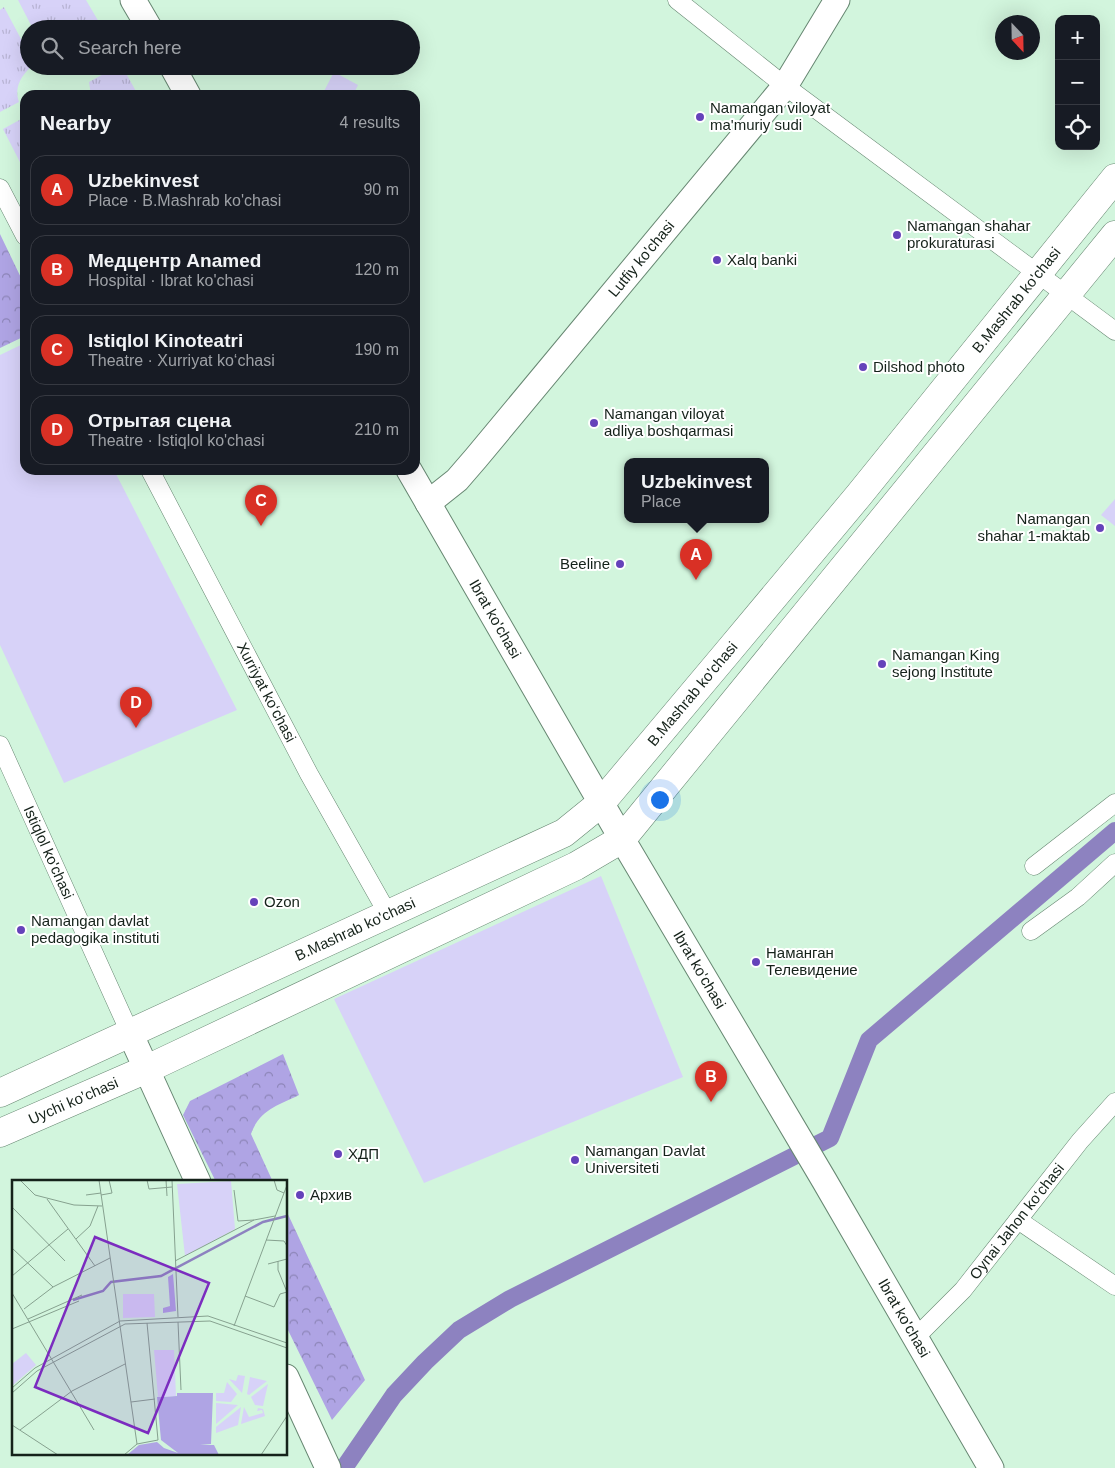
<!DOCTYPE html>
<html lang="en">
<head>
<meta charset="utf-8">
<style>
	:root { --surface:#171b24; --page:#242831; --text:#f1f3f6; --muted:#9ea1a6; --line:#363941; --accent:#d93025 }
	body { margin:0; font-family:Helvetica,sans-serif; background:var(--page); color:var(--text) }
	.controls { position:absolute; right:15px; top:15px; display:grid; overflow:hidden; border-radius:10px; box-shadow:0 5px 20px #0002 }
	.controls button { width:45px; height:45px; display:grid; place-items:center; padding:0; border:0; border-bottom:1px solid var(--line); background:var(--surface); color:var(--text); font:25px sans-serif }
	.compass { position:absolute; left:995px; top:15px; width:45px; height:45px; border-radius:50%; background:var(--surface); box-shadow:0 5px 20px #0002; rotate:158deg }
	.you { position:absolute; left:659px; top:799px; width:18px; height:18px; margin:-12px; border:4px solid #fff; border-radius:50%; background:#1a73e8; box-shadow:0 0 0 8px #1a73e833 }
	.badge { display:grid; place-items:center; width:32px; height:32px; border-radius:50%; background:var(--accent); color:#fff; font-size:16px; font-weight:700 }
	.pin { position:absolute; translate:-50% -41px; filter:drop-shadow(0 1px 2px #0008) }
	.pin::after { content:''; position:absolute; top:26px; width:18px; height:15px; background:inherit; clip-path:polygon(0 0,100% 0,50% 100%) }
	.popup { position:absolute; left:624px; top:458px; width:145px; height:65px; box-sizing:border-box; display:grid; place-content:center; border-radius:10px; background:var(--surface); filter:drop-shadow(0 1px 4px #0005); font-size:16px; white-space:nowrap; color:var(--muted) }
	.popup b { font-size:19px; color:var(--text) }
	.popup::after { content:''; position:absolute; left:50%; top:100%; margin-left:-10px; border:10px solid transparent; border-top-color:var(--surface) }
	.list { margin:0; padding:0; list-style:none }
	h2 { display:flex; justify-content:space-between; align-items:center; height:65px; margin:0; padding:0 20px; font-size:21px }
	h2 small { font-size:16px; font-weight:400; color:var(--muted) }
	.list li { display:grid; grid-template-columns:32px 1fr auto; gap:15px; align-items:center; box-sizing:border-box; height:70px; margin:0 10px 10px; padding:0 10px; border:1px solid var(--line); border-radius:15px }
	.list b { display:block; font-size:19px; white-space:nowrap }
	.list p { margin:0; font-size:16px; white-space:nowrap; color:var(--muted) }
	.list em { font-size:16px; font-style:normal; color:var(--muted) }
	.icon { flex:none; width:28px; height:28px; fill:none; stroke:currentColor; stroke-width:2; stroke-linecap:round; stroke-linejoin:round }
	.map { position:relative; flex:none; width:1115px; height:1468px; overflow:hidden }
	.search { position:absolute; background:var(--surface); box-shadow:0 5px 20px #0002; left:20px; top:20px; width:400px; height:55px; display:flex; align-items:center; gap:12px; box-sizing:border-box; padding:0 18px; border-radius:28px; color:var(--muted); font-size:19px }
	.panel { position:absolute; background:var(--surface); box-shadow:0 5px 20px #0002; left:20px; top:90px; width:400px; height:385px; border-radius:15px }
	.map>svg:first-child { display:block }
</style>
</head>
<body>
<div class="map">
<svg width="1115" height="1468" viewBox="0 0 1115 1468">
	<defs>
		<pattern id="grass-tufts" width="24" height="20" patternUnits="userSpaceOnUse" patternTransform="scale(1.25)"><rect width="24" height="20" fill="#d7d2f8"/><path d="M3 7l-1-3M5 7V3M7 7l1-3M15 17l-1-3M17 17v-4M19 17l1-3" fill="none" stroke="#b8b4d4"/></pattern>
		<pattern id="forest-crowns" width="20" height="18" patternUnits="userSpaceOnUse" patternTransform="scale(1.25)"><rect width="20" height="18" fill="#afa4e4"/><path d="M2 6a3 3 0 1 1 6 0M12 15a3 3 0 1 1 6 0" fill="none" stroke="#8d85b8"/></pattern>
	</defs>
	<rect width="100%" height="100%" fill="#d2f5dd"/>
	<path fill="url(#grass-tufts)" d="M18,0H86L103,29H33Z
		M4,7L29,54V66H32C21,76 14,87 19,102L0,112V10Z
		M118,66H122L138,95H91L89,82Z
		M25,117V172L3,129Z"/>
	<path fill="url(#forest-crowns)" d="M0,234L25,286V336L0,348Z
		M283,1054L299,1095C279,1105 259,1110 251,1134L273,1182H216L183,1115L190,1101Z
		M286,1210L365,1380L332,1420L286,1326Z"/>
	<path fill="#d7d2f8" d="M334,72L358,85L353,95H322Z
		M25,343V470H114L237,710L64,783L0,645V355Z
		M1115,499V526L1101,515Z
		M601,876L683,1077L424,1183L334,999Z"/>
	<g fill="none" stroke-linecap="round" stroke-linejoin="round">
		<path stroke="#8d82c0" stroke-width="18" d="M344,1468L394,1395L425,1362L459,1330L510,1299L830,1138L869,1040L1115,831"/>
		<defs>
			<g id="street">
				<path d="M677,0L785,86L1115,331"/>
				<path d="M0,188L25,236"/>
				<path id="s1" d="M150,470L309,774L388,914"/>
				<path id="s2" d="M0,745L130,1033"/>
				<path d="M1034,866L1115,803"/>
				<path d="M1031,931L1078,897L1115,863"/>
				<path d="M1018,1220L1115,1286"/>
				<path id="s3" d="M915,1338L963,1290L1080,1141L1115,1102"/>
			</g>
			<g id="secondary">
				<path d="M133,0L150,29"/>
				<path d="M172,66L188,95"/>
				<path id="s4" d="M409,470L622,839L824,1180L991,1468"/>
				<path id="s5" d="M428,503L457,480L476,458L785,86L837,0"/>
				<path d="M130,1033L198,1182"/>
				<path d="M286,1377L328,1468"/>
			</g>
			<g id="primary">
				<path id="s6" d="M0,1093L564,833L601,803L727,653L859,495L1115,178"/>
				<path id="s7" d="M0,1133L147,1069L576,866L622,839L1115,235"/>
			</g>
		</defs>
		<use href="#street" stroke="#678772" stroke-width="19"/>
		<use href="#secondary" stroke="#678772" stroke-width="27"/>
		<use href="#primary" stroke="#678772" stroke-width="29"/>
		<use href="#street" stroke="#fff" stroke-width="18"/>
		<use href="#secondary" stroke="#fff" stroke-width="25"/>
		<use href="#primary" stroke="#fff" stroke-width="28"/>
	</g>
	<g fill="#6542ba" stroke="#fff" stroke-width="2">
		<circle cx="700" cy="117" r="5"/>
		<circle cx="897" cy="235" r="5"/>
		<circle cx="717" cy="260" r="5"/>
		<circle cx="863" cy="367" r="5"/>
		<circle cx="594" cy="423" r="5"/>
		<circle cx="1100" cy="528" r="5"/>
		<circle cx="620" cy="564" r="5"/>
		<circle cx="882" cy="664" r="5"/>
		<circle cx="254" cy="902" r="5"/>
		<circle cx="21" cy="930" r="5"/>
		<circle cx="756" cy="962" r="5"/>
		<circle cx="338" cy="1154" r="5"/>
		<circle cx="575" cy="1160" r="5"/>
		<circle cx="300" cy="1195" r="5"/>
	</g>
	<g text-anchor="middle" stroke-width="4" stroke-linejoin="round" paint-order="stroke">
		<g font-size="15" fill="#15221a" stroke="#fff" text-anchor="start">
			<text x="710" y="113">Namangan viloyat<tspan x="710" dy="17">ma'muriy sudi</tspan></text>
			<text x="907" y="231">Namangan shahar<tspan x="907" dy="17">prokuraturasi</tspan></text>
			<text x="727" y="265">Xalq banki</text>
			<text x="873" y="372">Dilshod photo</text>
			<text x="604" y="419">Namangan viloyat<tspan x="604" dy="17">adliya boshqarmasi</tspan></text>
			<text x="1090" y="524" text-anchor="end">Namangan<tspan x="1090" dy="17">shahar 1-maktab</tspan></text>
			<text x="610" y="569" text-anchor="end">Beeline</text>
			<text x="892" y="660">Namangan King<tspan x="892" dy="17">sejong Institute</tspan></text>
			<text x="264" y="907">Ozon</text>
			<text x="31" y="926">Namangan davlat<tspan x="31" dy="17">pedagogika instituti</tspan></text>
			<text x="766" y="958">Наманган<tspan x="766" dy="17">Телевидение</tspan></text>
			<text x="585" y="1156">Namangan Davlat<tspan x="585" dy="17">Universiteti</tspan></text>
			<text x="348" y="1159">ХДП</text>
			<text x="310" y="1200">Архив</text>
		</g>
		<g font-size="15" fill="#15221a" stroke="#fff">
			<text dy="5" stroke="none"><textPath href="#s5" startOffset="325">Lutfiy ko'chasi</textPath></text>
			<text dy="5" stroke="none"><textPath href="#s6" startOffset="1321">B.Mashrab ko'chasi</textPath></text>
			<text dy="5" stroke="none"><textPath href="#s4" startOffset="172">Ibrat ko'chasi</textPath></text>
			<text dy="5" stroke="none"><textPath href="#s1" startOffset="251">Xurriyat ko‘chasi</textPath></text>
			<text dy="5" stroke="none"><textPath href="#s6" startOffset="811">B.Mashrab ko'chasi</textPath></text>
			<text dy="5" stroke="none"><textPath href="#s2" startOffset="118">Istiqlol ko'chasi</textPath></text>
			<text dy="5" stroke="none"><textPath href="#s6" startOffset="391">B.Mashrab ko'chasi</textPath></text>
			<text dy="5" stroke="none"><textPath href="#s4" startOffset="578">Ibrat ko'chasi</textPath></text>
			<text dy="5" stroke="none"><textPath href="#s7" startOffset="80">Uychi ko’chasi</textPath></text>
			<text dy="5" stroke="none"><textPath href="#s3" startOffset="155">Oynai Jahon ko‘chasi</textPath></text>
			<text dy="5" stroke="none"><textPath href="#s4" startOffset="982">Ibrat ko'chasi</textPath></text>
		</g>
	</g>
	<g transform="translate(12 1180)">
		<rect width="275" height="275" fill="#d2f5dd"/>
		<path d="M226,195L233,196L230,213L217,199L224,201ZM238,197L255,201L237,215L235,214ZM215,202L225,214L219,222L204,221V213H212ZM256,204L251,226L243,225L239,217ZM204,223L226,225L204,244ZM229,227L226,245L204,253V247ZM232,227L237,237L251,233L250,230L245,231L246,228L251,229L253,236L229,244Z" fill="#d7d2f8"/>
		<path d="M161,94L164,131L151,133V128L158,126L156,97ZM165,213H201L199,264L188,265H202L207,275H115L127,265L145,262L152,268L166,273L149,260L145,217L165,216Z" fill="#afa4e4"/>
		<path d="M219,1L223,49L173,76L165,4ZM111,114H142L143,137L111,138ZM142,170H162L164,216L146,217ZM14,173L24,185L0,206V184Z" fill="#d7d2f8"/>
		<path fill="none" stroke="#8d82c0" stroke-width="2.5" d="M61,120L91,111L99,102L149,96L251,42L275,36"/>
		<path fill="none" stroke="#86a18f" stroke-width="1" d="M87,0L125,264L112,275M112,0H131M135,0L137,9L160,7M154,0L155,16M160,0L166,137M262,0L265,10L272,13M9,1L23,15L62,25L90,26M222,10L226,41L242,40M74,15L89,13M89,15L100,13L97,0M35,19L83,86M0,27L53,81M64,59L78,46L86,26M254,60L272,61L275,66M0,68L41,107M163,81L242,40L263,36M266,81V90L275,112M256,84L275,79M0,96L56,49M0,113L82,250M233,116L262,127L268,114L275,112M12,129L41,107L98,78M16,139L70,115M166,142L169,210M222,146L275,5M0,149L67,121M0,208L23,188L108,141L196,136L275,163M0,213L25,191L113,144L198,141L275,168M119,222L143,219M0,245L46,275M8,250L60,211L113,184M125,264L146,260L135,143M249,275L275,236"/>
		<path fill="#7b2cbf" fill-opacity="0.15" stroke="#7b2cbf" stroke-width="2.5" d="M83,57L197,103L136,253L23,207Z"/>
		<rect width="275" height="275" fill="none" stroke="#15221a" stroke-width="2.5"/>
	</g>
</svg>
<div class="controls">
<button>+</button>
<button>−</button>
<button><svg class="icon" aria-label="locate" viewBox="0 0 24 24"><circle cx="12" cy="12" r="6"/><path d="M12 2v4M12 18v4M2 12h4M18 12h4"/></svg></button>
</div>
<svg class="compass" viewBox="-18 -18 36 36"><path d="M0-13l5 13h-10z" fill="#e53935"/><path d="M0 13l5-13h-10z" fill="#9ea1a6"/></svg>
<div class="you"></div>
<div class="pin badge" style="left:696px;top:580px">A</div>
<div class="popup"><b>Uzbekinvest</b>Place</div>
<div class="pin badge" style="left:711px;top:1102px">B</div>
<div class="pin badge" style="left:261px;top:526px">C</div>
<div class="pin badge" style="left:136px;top:728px">D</div>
<div class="search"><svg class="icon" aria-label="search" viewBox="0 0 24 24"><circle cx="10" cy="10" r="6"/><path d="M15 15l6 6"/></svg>Search here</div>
<section class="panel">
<h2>Nearby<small>4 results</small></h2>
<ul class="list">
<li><span class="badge">A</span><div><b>Uzbekinvest</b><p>Place · B.Mashrab ko'chasi</p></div><em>90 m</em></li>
<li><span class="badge">B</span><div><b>Медцентр Anamed</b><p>Hospital · Ibrat ko'chasi</p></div><em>120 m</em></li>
<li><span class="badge">C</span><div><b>Istiqlol Kinoteatri</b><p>Theatre · Xurriyat ko‘chasi</p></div><em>190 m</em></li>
<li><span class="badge">D</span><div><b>Отрытая сцена</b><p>Theatre · Istiqlol ko'chasi</p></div><em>210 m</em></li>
</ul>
</section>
</div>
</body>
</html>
